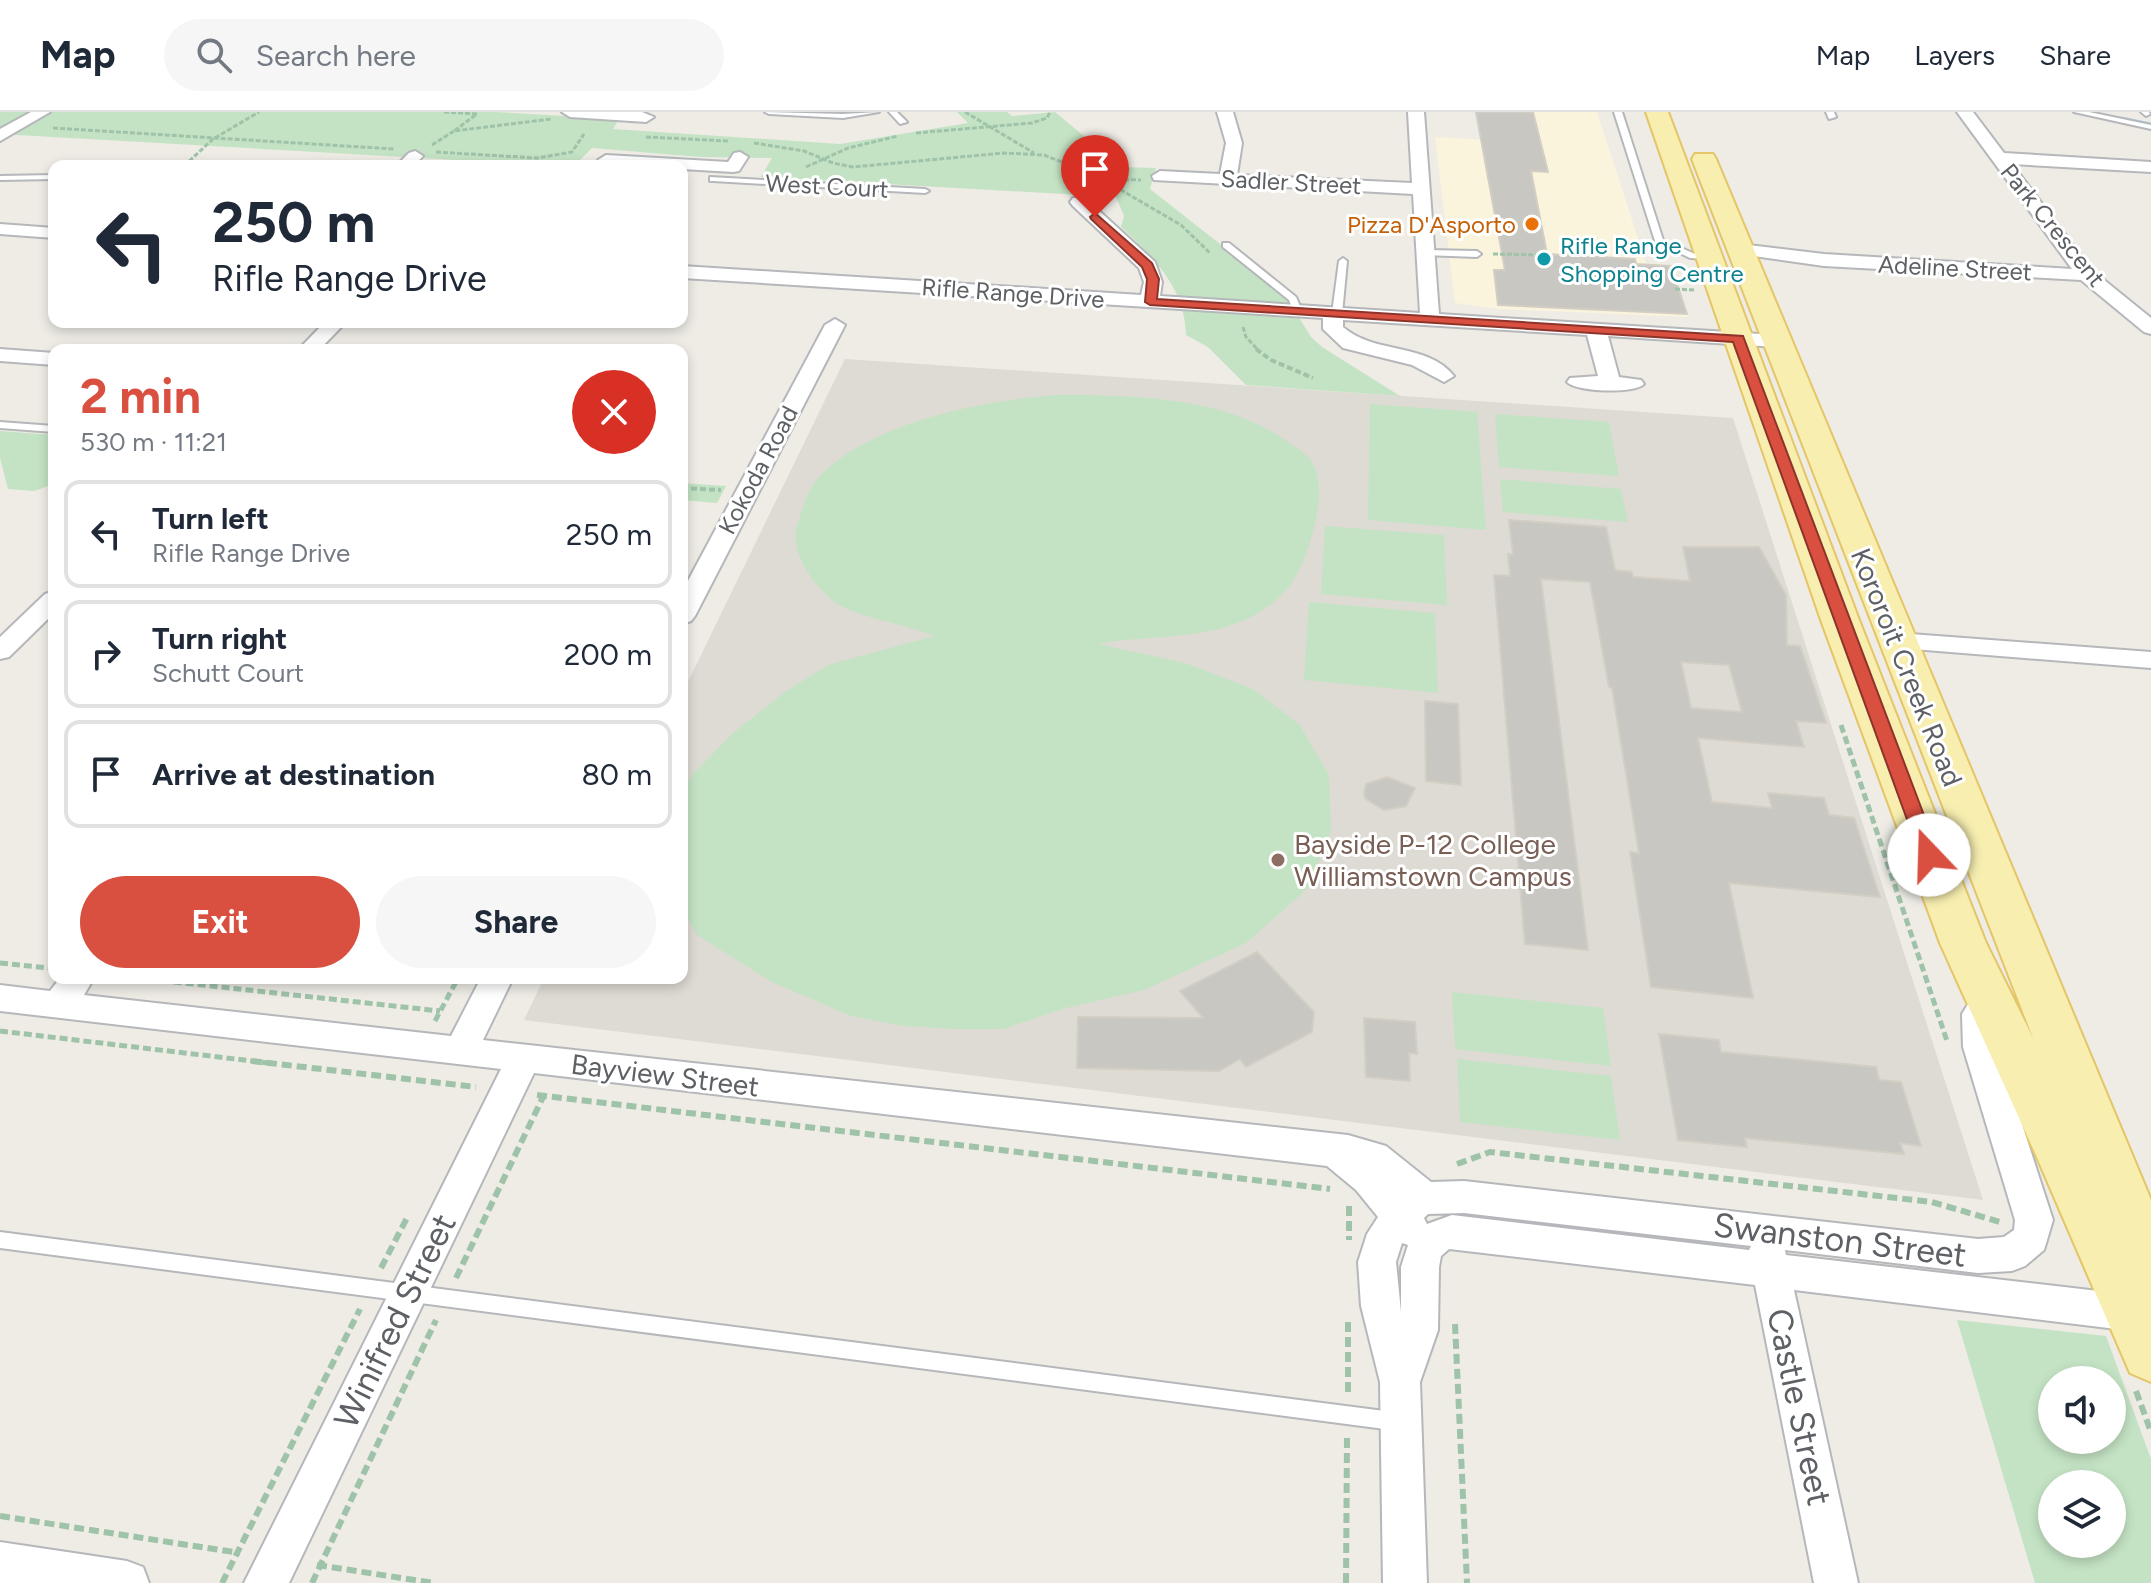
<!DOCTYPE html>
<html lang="en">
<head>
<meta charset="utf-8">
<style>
  body { margin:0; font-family:Figtree,sans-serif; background:#f6f6f7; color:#1f2937; height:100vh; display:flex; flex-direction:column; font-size:30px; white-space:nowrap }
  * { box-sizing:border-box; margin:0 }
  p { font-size:26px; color:#747a83 }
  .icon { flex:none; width:44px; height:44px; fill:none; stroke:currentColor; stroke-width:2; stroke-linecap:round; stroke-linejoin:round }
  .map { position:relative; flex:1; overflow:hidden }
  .sheet { position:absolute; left:48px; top:232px; width:640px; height:640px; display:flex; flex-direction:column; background:#fff; border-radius:16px; box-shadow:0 4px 12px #0003 }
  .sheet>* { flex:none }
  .banner { position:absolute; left:48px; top:48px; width:640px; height:168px; border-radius:16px; box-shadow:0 4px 12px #0003; background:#fff; color:#1f2937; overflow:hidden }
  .controls { position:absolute; left:2038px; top:1254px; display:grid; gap:16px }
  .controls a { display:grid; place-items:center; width:88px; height:88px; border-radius:50%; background:#fff; box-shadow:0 4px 12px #0003; font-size:40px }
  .pin { position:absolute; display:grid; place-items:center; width:68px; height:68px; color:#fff; margin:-82px -34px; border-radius:50% 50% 50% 0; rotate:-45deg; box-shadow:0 0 8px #0007 }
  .pin .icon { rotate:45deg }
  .me { position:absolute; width:88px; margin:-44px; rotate:339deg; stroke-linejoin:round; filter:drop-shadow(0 0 6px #0008) }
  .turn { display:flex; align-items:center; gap:28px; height:168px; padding:0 32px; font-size:36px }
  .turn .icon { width:104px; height:104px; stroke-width:2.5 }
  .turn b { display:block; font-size:56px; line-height:68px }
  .round { display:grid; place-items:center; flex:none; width:84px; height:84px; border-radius:42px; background:#f6f6f7 }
  .summary { display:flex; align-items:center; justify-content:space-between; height:136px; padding:0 32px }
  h1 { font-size:48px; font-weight:700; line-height:60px; color:#d95040 }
  .button { display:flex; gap:16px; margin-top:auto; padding:16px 32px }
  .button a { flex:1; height:92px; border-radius:48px; background:#d95040; color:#fff; font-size:32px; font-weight:700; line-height:92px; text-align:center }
  .button a+a { background:#f6f6f7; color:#1f2937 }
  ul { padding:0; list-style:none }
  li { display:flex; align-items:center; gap:24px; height:108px; margin:0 16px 12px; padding:0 16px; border:4px solid #e0e1e3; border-radius:16px }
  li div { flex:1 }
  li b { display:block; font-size:30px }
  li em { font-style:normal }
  header { display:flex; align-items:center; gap:48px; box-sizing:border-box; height:112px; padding:0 40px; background:#fff; border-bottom:2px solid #e0e1e3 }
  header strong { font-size:38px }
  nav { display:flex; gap:44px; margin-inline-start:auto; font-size:28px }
  .search { width:560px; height:72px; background:#f6f6f7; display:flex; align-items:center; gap:20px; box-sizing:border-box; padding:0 28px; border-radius:44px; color:#747a83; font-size:30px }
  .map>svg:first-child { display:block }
  .commercial { fill:#fbf4dd }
  .education { fill:#dddbd3 }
  .green { fill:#c4e3c4; fill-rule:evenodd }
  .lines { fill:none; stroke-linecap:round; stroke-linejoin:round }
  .stream { stroke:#abd4f7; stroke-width:5 }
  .building { fill:#c9c7c2; stroke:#d2cec4; stroke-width:2; fill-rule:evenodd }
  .service-casing { stroke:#b5b7ba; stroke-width:4 }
  .minor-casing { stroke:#b5b7ba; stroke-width:4 }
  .primary-casing { stroke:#e4c567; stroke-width:4 }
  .path-far3 { stroke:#9ec3a9; stroke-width:3; stroke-dasharray:5 2; stroke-linecap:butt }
  .path-far2 { stroke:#9ec3a9; stroke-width:4; stroke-dasharray:6 3; stroke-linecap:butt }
  .path-far1 { stroke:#9ec3a9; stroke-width:5; stroke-dasharray:8 4; stroke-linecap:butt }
  .path { stroke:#9ec3a9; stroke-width:6; stroke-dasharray:10 5; stroke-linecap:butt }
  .service { fill:#fff; fill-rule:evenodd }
  .minor { fill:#fff; fill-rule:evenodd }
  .primary { fill:#f7eeb0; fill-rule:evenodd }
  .route { fill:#d95040; stroke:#8d342a; stroke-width:2 }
  .food-dot { fill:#e8710a; stroke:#fff; stroke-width:3 }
  .culture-dot { fill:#0f9aa8; stroke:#fff; stroke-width:3 }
  .education-dot { fill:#8d6e63; stroke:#fff; stroke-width:3 }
  .labels { text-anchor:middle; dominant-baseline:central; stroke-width:6; stroke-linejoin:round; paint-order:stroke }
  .far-street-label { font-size:24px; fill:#5d6064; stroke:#fff }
  .far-food-label { font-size:24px; fill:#c56008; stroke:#fff; text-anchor:end }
  .far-culture-label { font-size:24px; fill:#0d838f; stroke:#fff; text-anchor:start }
  .street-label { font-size:28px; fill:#5d6064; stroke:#fff }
  .education-label { font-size:28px; fill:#785e54; stroke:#fff; text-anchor:start }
  .near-street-label { font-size:34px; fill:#5d6064; stroke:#fff }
</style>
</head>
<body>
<header>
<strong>Map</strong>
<div class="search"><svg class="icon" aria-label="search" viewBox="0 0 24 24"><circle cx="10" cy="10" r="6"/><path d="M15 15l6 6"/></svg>Search here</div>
<nav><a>Map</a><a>Layers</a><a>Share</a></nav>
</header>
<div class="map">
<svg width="2151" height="1471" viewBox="0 0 2151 1471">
  <rect width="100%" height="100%" fill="#eeece5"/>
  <!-- commercial -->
  <path class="commercial" d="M1521,0H1597L1646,151L1672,153L1689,205L1499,197L1455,191L1435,25L1527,30Z"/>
  <!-- education -->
  <path class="education" d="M845,247L1733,306L1983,1088L524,908L544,866H682V582Z"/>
  <!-- green -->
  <g class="green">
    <path d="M0,0H496L619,7L613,17L840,32L968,11L957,0H1007L1012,4L1055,0L1121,55L1156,56L1150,77L1285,183L1311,225L1322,235L1400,284L1246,273L1208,235L1186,223C1185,176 1154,146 1121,115L1124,104L1116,85L761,65L772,46L701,45L592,36L574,54H564L0,22Z"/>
    <path d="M1056,283C1133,283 1227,284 1291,332C1299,338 1309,343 1313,352C1324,374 1318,400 1312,423C1300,467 1284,490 1242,509C1201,528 1142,523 1098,532L1185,551L1253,577L1299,612L1329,663L1331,718L1309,775L1246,831L1144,878L1062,897L1004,917H956L904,914L851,904L772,870L697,823L682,796V682L693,662L733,621L785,580L828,553L934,524C909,513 856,505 836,491C816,477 789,441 797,414C802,398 807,378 819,365C870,310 985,288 1056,283Z"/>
    <path d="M1370,292L1477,300L1486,418L1368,408Z"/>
    <path d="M1495,302L1609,310L1619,364L1499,355Z"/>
    <path d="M0,319L54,323V372L34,379L8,377L0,346Z"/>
    <path d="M1500,367L1621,377L1628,410L1503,400Z"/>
    <path d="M682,371L726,374L717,391L682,388Z"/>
    <path d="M1325,414L1444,423L1447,493L1321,482Z"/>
    <path d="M1309,490L1435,501L1438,581L1304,568Z"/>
    <path d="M1452,880L1603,896L1611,954L1455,937Z"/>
    <path d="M1457,947L1611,964L1620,1028L1460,1010Z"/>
    <path d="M1957,1208L2106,1224L2151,1347V1471H2035ZM2052,1268H2112V1328H2052ZM2052,1372H2112V1432H2052Z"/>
  </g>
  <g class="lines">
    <!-- stream -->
    <path class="stream" d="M2121,7L2151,13"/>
  </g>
  <!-- building -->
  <g class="building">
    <path d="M1476,0H1533L1548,60L1531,59L1547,142L1635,147L1636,152L1671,154L1687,202L1498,193L1494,158H1505Z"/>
    <path d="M1509,408L1606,415L1615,458L1632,460L1633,465L1690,469L1683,435H1759L1786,483L1787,533L1800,534L1826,611L1796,609L1804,635L1698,626L1712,690L1772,696L1768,681L1824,686L1829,703L1854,706L1880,785L1729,771L1753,886L1651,875L1630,740L1639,741L1612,576L1609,575L1590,470L1541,467L1588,838L1525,832L1494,463L1510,464L1508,442L1513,443ZM1681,550L1729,553L1742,600L1691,596Z"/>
    <path d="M1425,589L1458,592L1461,673L1426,669Z"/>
    <path d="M1387,665L1415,676L1406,694L1384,698L1366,687L1364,682L1366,672Z"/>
    <path d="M1257,840L1314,900L1312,920L1246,955L1240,947L1219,959L1077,956L1078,905L1203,906L1180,879Z"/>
    <path d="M1364,906L1415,910L1417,942L1409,941L1410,969L1366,965Z"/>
    <path d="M1659,922L1719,928L1721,940L1876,955L1879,968L1901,970L1921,1034L1900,1031L1904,1042L1745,1026L1747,1035L1678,1028Z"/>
  </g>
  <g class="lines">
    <!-- service casing -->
    <g class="service-casing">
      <g id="service">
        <path d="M765,0L843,2L879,0L843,6L769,2Z"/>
        <path d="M889,0H897L907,10L900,12Z"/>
        <path d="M1614,0H1622L1663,128L1695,142L1712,143V147L1690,146L1655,129Z"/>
        <path d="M1826,0H1834L1836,5L1829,7Z"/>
        <path d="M2074,0H2089L2151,13V17Z"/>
        <path d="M2141,0H2149L2150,2L2146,4Z"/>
        <path d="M54,63V67L0,68V64Z"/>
        <path d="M710,65L925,77L929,79L925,81L713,69H710Z"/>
        <path d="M1223,131H1229L1296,185L1302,199L1300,201H1294L1289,188L1223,135Z"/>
        <path d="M1426,138L1477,139L1481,142L1477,145L1423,143L1422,141Z"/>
        <path d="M1343,146L1347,149L1342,202L1337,205L1332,202L1339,149Z"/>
        <path d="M0,310L54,314V320L0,316Z"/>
        <path d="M0,1120L1400,1301L1407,1303L1410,1310L1407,1317L1400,1319L0,1136Z"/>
      </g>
    </g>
    <!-- minor casing -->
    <g class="minor-casing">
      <g id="minor">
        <path d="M31,0H50L0,29V17Z"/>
        <path d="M562,0H642L654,5L646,10L570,5Z"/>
        <path d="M1217,0H1233L1242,31L1237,63L1412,71L1408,0H1424L1439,202L1776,223L1786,229L1776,235L1608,224L1619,265L1641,268L1644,272C1635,282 1576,280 1567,270L1570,266L1598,264L1587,223L1343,208V215C1375,243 1427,230 1454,264L1444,270L1412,253L1343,236L1323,217V206L682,166V154L1141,183L1144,170L1139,156L1073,94L1070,90L1073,86H1085L1155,150L1162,170L1160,184L1420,201L1413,82L1154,68L1152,64L1160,59L1220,62L1226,31Z"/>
        <path d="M1957,0H1973L2004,41L2151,50V60L2012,52L2093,159L2151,206V222L2144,220L2081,168L1824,154L1740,142L1731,137L1740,132L1824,142L2072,157Z"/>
        <path d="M415,39L423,44L414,54H396L409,41Z"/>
        <path d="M740,40L748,45L739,59L733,60L682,57V54L606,53L598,48L606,43L728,50L734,41Z"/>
        <path d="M0,112L54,116V126L0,122Z"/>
        <path d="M835,207L845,213L695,504L691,509L682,512V480L825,213Z"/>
        <path d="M325,210H346L319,238H298Z"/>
        <path d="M0,237L54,241V253L0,249Z"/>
        <path d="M54,479V501L9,545L0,547V525L45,482Z"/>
        <path d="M1897,521L2151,540V556L1888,535L1884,529L1888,523Z"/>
        <path d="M60,866H94L84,883L451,924L481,866H513L483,928L1348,1023L1386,1034L1431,1070L1464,1069L1978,1127L2004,1125L2014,1118L2015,1108L1963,935L1962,902L1976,879L1988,875L2000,879L2004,888L1996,903L1997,935L2053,1108L2044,1138L2025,1154L2012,1159L1978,1161L1785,1138L1786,1143L2133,1183L2147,1188L2151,1198L2147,1214L2133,1219L1794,1178L1858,1471H1814L1755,1173L1449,1137L1441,1144L1439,1155L1438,1218L1420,1270L1427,1471H1383L1380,1270L1361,1194L1358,1150L1367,1122L1378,1105L1356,1078L1327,1054L534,961L289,1471H244L501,957L0,899V873L50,879ZM1464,1101L1751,1134L1749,1138L1452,1103L1427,1112L1424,1106L1428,1102ZM1402,1131L1408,1133L1401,1155V1200L1396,1150Z"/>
        <path d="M0,1430L127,1449L143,1455L149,1471H0Z"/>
      </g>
    </g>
    <!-- primary casing -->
    <g class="primary-casing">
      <path id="primary" d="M1646,0H1668L1859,508L1986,831L2033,926L1692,47L1695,42H1713L1716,47L2151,1088V1270L2130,1261L2039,1050L1940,831L1821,508Z"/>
    </g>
    <!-- path-far3 -->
    <g class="path-far3">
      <path d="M444,0L477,2L454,19L551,7"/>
      <path d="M965,0L1034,41"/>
      <path d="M53,16L394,37"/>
      <path d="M916,21L1032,11L1047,6L1050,0"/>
      <path d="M646,25L728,29"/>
      <path d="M754,31L804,39L833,51L853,55L1004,41L1044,43L1097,64L1181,113L1210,141"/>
      <path d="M432,33L454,19"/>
      <path d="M436,40L537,46L572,40L584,22"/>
      <path d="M184,54L213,27L259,0"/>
      <path d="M806,55L848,36L898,24"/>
      <path d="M1103,67L1141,68"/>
      <path d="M1584,133L1587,146"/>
      <path d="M1493,142L1544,143"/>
      <path d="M1675,177L1694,178"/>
      <path d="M1243,215L1246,225L1259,239"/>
    </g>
    <!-- path-far2 -->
    <g class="path-far2">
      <path d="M1256,237L1271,248L1313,266"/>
      <path d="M682,376L721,378"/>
    </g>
    <!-- path-far1 -->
    <g class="path-far1">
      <path d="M1841,613L1947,929"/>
      <path d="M0,851L49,856"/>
      <path d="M138,866L440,899"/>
      <path d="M435,909L458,866"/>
      <path d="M0,919L269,951"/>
    </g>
    <!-- path -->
    <g class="path">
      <path d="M252,949L476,975"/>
      <path d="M537,983L1330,1077"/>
      <path d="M1457,1052L1490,1040L1932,1090L2000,1110"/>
      <path d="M1349,1094V1128"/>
      <path d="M381,1156L408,1104"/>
      <path d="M456,1166L544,983"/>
      <path d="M1348,1210V1280"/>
      <path d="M1455,1212L1467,1471"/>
      <path d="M2136,1279L2151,1320"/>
      <path d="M0,1404L240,1441"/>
      <path d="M317,1453L434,1471"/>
      <path d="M222,1471L360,1197"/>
      <path d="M312,1471L436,1208"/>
      <path d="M1346,1471L1347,1326"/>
    </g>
    <!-- service -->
    <use href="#service" class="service"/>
    <!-- minor -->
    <use href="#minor" class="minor"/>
    <!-- primary -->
    <use href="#primary" class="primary"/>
  </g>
  <!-- route -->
  <path class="route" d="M1095,101L1152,151L1159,167L1157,187L1743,224L1939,743L1936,747H1923L1920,743L1733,230L1150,193L1145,190L1147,167L1142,155L1091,107L1090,105Z"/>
  <!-- markers -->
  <circle class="food-dot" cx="1532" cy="112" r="8"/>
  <circle class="culture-dot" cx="1544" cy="147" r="8"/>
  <circle class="education-dot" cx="1278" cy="748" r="8"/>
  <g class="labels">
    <!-- far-street labels -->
    <g class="far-street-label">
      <text transform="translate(1291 70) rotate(3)">Sadler Street</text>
      <text transform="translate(827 74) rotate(3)">West Court</text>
      <text transform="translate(2053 113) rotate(51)">Park Crescent</text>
      <text transform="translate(1955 156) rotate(3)">Adeline Street</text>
      <text transform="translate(1013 181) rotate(4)">Rifle Range Drive</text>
      <text transform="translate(758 358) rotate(-62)">Kokoda Road</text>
    </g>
    <!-- far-food labels -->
    <g class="far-food-label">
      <text x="1516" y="112">Pizza D'Asporto</text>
    </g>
    <!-- far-culture labels -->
    <g class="far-culture-label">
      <text x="1560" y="133">Rifle Range<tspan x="1560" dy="28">Shopping Centre</tspan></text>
    </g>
    <!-- street labels -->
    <g class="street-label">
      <text transform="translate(1907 555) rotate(68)">Kororoit Creek Road</text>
      <text transform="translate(665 963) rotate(7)">Bayview Street</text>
    </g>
    <!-- education labels -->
    <g class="education-label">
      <text x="1294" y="732">Bayside P-12 College<tspan x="1294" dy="32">Williamstown Campus</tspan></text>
    </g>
    <!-- near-street labels -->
    <g class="near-street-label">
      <text transform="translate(1840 1128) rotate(7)">Swanston Street</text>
      <text transform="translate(395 1209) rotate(-64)">Winifred Street</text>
      <text transform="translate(1799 1295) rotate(78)">Castle Street</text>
    </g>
  </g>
</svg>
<div class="controls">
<a><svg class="icon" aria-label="sound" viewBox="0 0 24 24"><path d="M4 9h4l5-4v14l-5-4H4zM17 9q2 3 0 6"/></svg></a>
<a><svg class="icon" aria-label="layers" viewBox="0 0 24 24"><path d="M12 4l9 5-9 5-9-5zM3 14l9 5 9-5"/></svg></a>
</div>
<div class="pin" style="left:1095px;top:105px;background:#d93025"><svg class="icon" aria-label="arrive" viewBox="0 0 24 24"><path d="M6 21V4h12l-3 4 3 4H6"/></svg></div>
<svg class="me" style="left:1929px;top:743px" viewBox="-20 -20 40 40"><circle r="19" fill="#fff"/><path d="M0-13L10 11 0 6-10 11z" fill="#d95040"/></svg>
<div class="banner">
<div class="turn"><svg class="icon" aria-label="left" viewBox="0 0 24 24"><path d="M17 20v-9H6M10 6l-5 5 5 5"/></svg><div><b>250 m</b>Rifle Range Drive</div></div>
</div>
<section class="sheet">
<div class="summary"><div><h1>2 min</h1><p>530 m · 11:21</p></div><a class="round" style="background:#d93025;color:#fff"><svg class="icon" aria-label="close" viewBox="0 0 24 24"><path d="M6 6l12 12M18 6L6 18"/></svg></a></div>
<ul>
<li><svg class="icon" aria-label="left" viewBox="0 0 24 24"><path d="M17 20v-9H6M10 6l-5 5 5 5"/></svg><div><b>Turn left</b><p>Rifle Range Drive</p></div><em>250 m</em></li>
<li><svg class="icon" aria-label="right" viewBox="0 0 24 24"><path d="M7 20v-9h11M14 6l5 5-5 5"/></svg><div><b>Turn right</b><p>Schutt Court</p></div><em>200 m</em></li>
<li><svg class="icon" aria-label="arrive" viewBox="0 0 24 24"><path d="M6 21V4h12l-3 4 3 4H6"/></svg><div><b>Arrive at destination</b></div><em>80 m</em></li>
</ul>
<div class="button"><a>Exit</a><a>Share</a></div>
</section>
</div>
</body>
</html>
